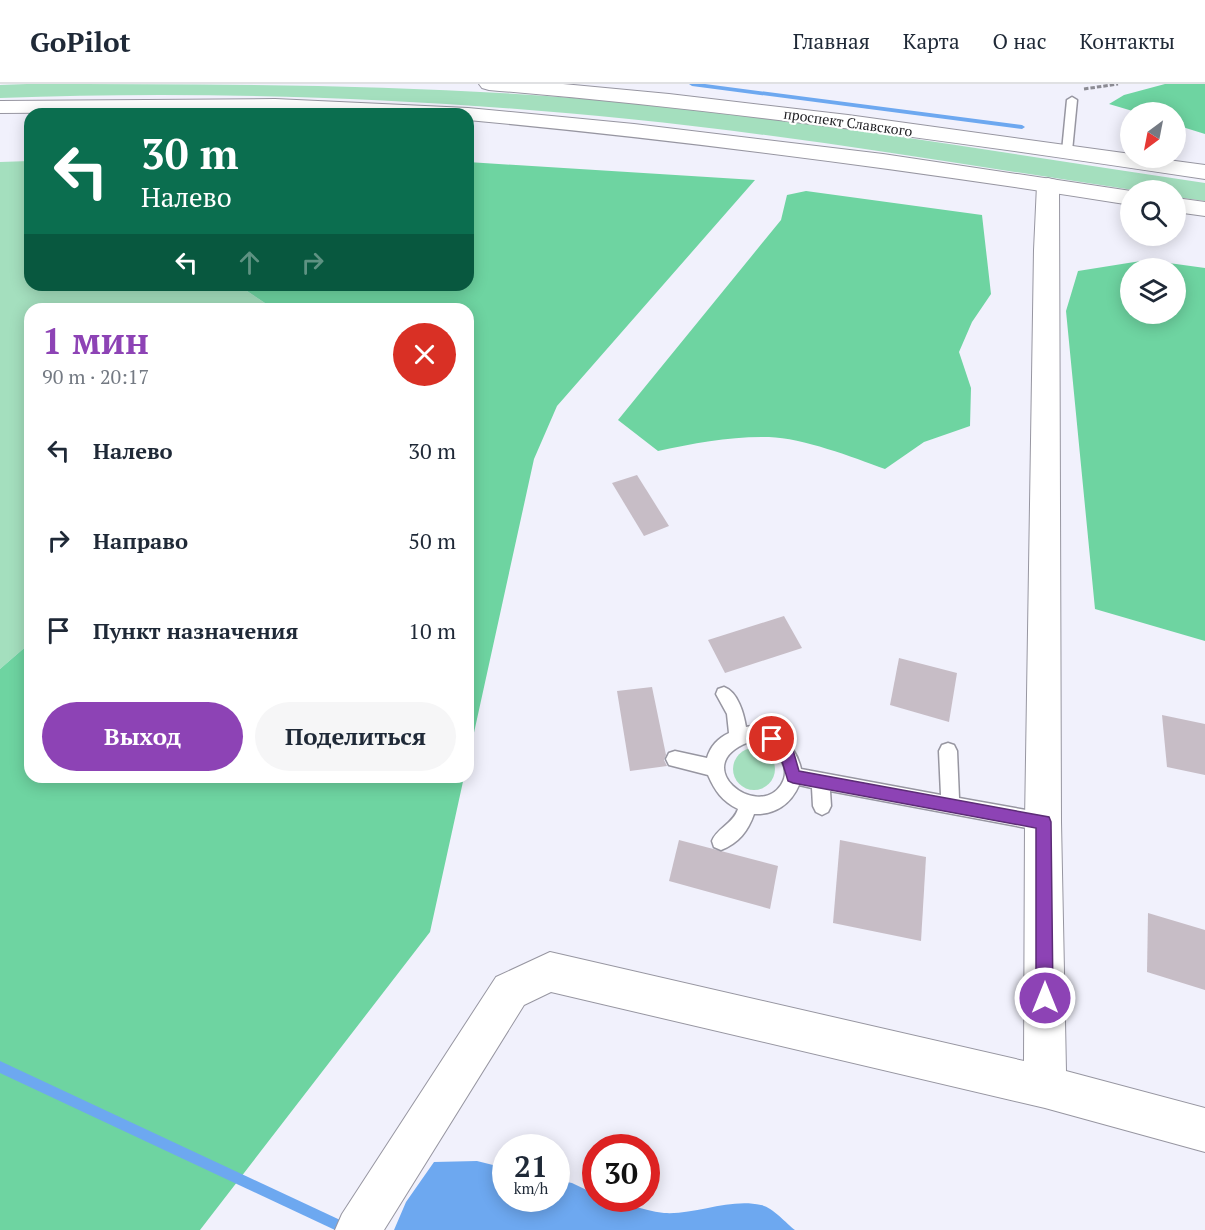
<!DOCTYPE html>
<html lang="ru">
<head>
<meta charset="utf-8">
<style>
  body { margin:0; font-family:"PT Serif",serif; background:#f6f6f7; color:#1f2937; height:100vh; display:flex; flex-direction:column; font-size:22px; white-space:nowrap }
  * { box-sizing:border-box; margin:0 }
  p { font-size:20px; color:#747a83 }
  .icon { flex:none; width:33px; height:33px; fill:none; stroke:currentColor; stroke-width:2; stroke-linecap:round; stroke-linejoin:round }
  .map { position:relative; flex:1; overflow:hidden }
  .side { position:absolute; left:24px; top:219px; width:450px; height:480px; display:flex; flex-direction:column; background:#fff; border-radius:18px; box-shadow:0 3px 15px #0003 }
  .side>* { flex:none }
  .guide { position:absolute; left:24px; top:24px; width:450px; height:183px; border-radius:18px; box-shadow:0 3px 15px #0003; background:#0b6e4f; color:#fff; overflow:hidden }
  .needle { width:39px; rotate:212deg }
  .controls { position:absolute; left:1120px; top:18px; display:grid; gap:12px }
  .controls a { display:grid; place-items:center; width:66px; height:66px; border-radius:50%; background:#fff; box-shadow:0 3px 15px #0003; font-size:30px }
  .speed { position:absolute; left:492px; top:1050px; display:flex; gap:12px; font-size:30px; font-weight:700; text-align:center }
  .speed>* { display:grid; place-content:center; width:78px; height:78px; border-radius:50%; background:#fff; box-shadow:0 3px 15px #0003; line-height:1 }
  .speed small { font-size:15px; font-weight:400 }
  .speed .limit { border:9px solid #d22; background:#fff; color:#111 }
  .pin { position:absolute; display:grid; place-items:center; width:51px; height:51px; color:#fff; margin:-26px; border:3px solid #fff; border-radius:50%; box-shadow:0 2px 6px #0007 }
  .me { position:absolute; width:66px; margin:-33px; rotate:0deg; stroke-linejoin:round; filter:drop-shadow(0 0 4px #0008) }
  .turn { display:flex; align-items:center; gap:21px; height:126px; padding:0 18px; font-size:27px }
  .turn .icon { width:78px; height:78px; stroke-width:2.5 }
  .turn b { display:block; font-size:42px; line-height:51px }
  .lanes { display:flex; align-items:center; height:57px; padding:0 18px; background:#0003; justify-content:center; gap:30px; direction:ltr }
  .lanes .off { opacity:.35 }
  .round { display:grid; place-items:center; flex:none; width:63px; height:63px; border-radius:32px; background:#f6f6f7 }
  .overview { display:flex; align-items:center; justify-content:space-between; height:102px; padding:0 18px }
  h1 { font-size:36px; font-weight:600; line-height:45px; color:#8d43b5 }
  .primary-button { display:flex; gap:12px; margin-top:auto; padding:12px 18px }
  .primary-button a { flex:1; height:69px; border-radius:36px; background:#8d43b5; color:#fff; font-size:24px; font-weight:600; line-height:69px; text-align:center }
  .primary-button a+a { background:#f6f6f7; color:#1f2937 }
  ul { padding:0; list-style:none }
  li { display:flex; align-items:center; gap:18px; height:90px; padding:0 18px }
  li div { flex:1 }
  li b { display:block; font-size:22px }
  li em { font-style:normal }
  header { display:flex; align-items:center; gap:36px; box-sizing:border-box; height:84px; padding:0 30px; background:#fff; border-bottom:2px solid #e0e1e3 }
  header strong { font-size:28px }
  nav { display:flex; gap:33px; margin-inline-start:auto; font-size:21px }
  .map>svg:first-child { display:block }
  .green { fill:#a4dfbe }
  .forest { fill:#6ed4a1; fill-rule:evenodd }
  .water { fill:#6da8f0 }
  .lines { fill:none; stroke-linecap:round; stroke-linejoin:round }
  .stream { fill:#6da8f0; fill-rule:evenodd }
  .building { fill:#c7bdc6 }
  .lane-casing { stroke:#9796a1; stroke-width:3 }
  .street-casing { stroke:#9796a1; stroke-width:2 }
  .secondary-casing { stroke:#9796a1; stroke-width:2 }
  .path { stroke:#8b8b93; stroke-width:3; stroke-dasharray:4.5 2; stroke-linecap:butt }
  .lane { fill:#fff; fill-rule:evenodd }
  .street { fill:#fff; fill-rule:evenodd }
  .secondary { fill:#fff; fill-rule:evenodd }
  .route { fill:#8d43b5; stroke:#5c2c76; stroke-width:1.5 }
  .labels { text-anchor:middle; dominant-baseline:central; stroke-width:4.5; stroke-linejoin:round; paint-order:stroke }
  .far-street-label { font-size:14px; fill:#1f1f23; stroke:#fff }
</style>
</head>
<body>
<header>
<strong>GoPilot</strong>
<nav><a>Главная</a><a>Карта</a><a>О нас</a><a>Контакты</a></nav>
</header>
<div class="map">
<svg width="1205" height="1146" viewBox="0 0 1205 1146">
  <rect width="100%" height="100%" fill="#f1f1fc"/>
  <!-- green -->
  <g class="green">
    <path d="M27,0C229,0 431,0 633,19C825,38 1015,71 1205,99V117L1176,113V106H1133C965,81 798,52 629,35C423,14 207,6 0,14V1Z"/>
    <path d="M30,77V201H238L274,225H30V559L0,585V78Z"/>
    <circle cx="754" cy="685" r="21"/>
  </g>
  <!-- forest -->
  <g class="forest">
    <path d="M1165,0H1205V50L1176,41V28H1136L1109,20L1124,11Z"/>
    <path d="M468,78L755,96L557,322L534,375L468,676V225H274L238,201H468Z"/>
    <path d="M806,107L982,131L991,210L972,238L959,268L971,304L970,342L924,358L885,385C852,373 803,354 769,353C731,352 695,359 658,367L618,336L781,136L787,111Z"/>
    <path d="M1147,176L1205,184V557L1095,525L1066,227L1078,187ZM1131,184H1176V230H1131Z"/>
    <path d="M30,559V693H464L430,848L200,1146H0V585Z"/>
  </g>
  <!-- water -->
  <path class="water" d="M477,1077L505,1084L506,1114H556L557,1096L572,1099L595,1110L596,1114C618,1114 641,1127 664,1129C696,1131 729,1114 761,1121C772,1123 786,1139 795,1146H394L406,1118L434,1078Z"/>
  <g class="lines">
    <!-- stream -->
    <g class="stream">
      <path d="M689,0H705L1022,41L1025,43L1022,45L692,2Z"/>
      <path d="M0,977L353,1142L355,1146H335L0,989Z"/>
    </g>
  </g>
  <!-- building -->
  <g class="building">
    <path d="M637,391L669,442L644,452L612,399Z"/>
    <path d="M784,532L802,564L725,589L708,556Z"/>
    <path d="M899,574L957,589L949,638L890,621Z"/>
    <path d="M652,603L666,671L664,676L667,682L630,687L617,607Z"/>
    <path d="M1162,631L1205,640V691L1167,683Z"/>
    <path d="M679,756L778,782L770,825L669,797Z"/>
    <path d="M840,756L926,773L921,857L833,839Z"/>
    <path d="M1148,829L1205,846V906L1147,888Z"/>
  </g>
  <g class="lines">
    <!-- lane casing -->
    <g class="lane-casing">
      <g id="lane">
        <path d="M1072,13L1077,16L1072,67L1067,70L1062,67L1067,16Z"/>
        <path d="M724,603C738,608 744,630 746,643C772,637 796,661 801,685L941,711L939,667L942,661L948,659L954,661L957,667L959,714L1043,729L1049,732L1052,738L1049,744L1043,747L830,707L831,722L828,728L822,731L816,728L813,722L812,704L799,701C791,720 775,731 754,730C748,747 739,759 721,766L714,763L712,757C717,744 733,740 738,725C722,717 715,707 708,691L669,681L666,675L669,669L675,667L707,674C710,663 718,654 729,649L727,630L716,610L718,605ZM749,658C769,660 795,679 781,701C757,737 687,681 749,658Z"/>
      </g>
    </g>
    <!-- street casing -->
    <g class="street-casing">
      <path id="street" d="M1048,94L1056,96L1059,101L1061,738L1066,987L1205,1024V1068L1045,1024L551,908L524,921L384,1146H335L342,1130L496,893L550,868L1024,977L1025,738L1034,166L1037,101L1040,96Z"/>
    </g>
    <!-- secondary casing -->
    <g class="secondary-casing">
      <g id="secondary">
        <path d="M479,0H563L669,10L848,31L1131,70V74H1153L1205,81V95C967,59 729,26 489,6L482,4Z"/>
        <path d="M275,15L468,24L634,40L883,70L1131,107V121C911,86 690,57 468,36V30H332L275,27L0,29V17Z"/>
        <path d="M1176,114L1205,118V132L1176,128Z"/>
      </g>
    </g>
    <!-- path -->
    <path class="path" d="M1084,5L1118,0"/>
    <!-- lane -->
    <use href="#lane" class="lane"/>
    <!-- street -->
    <use href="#street" class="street"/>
    <!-- secondary -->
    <use href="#secondary" class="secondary"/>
  </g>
  <!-- route -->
  <path class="route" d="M772,649L793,666L799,687L1049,733L1051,738L1053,914L1051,920L1045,923L1039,920L1036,914V744L793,699L788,697L781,674L764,655L767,651Z"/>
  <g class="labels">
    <!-- far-street labels -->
    <g class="far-street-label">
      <text transform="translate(848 38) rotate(8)">проспект Славского</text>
    </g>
  </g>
</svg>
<div class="controls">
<a><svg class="needle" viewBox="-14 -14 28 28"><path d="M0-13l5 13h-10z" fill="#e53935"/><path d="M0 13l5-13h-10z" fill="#747a83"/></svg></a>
<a><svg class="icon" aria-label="search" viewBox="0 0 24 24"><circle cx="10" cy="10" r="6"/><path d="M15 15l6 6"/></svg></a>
<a><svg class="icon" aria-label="layers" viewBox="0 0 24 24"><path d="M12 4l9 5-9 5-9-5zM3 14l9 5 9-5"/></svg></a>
</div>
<div class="speed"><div>21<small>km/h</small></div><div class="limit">30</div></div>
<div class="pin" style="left:772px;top:655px;background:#d93025"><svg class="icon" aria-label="arrive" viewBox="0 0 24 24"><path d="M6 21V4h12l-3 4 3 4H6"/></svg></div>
<svg class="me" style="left:1045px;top:914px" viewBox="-20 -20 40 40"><circle r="17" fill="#8d43b5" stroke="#fff" stroke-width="3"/><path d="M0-11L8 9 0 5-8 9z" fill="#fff"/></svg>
<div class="guide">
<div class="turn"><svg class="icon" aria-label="left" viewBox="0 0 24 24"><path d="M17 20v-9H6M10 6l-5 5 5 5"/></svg><div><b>30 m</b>Налево</div></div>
<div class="lanes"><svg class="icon" aria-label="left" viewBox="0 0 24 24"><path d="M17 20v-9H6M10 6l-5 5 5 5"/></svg><svg class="icon off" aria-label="ahead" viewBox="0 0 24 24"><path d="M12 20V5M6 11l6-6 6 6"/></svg><svg class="icon off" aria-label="right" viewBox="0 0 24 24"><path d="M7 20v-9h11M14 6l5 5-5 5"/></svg></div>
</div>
<section class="side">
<div class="overview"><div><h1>1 мин</h1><p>90 m · 20:17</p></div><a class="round" style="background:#d93025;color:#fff"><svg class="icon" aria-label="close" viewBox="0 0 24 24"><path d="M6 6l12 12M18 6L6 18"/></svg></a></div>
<ul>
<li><svg class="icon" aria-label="left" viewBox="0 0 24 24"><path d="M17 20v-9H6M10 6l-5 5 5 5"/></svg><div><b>Налево</b></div><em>30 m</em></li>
<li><svg class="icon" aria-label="right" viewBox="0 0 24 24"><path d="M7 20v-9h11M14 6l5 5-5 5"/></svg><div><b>Направо</b></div><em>50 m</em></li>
<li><svg class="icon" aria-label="arrive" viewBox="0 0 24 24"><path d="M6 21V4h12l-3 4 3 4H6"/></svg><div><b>Пункт назначения</b></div><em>10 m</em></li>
</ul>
<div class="primary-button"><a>Выход</a><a>Поделиться</a></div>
</section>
</div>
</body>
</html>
